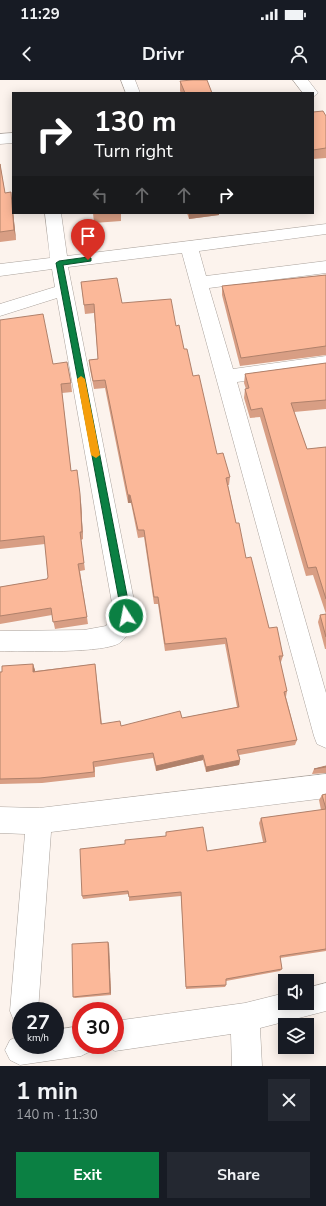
<!DOCTYPE html>
<html lang="en">
<head>
<meta charset="utf-8">
<style>
  body { margin:0; font-family:"Nunito Sans",sans-serif; background:#242831; color:#f1f3f6; height:100vh; display:flex; flex-direction:column; font-size:15px; white-space:nowrap }
  * { box-sizing:border-box; margin:0 }
  p { font-size:13px; color:#9ea1a6 }
  .icon { flex:none; width:22px; height:22px; fill:none; stroke:currentColor; stroke-width:2; stroke-linecap:round; stroke-linejoin:round }
  .map { position:relative; height:986px; overflow:hidden }
  .drawer { display:flex; flex-direction:column; background:#171b24; flex:1 }
  .drawer>* { flex:none }
  .guide { position:absolute; left:12px; top:12px; width:302px; height:122px; border-radius:0px; box-shadow:0 2px 10px #0003; background:#202124; color:#fff; overflow:hidden }
  .buttons { position:absolute; left:278px; top:894px; display:grid; gap:8px }
  .buttons a { display:grid; place-items:center; width:36px; height:36px; border-radius:0px; background:#171b24; box-shadow:0 2px 10px #0003; font-size:20px }
  .speed { position:absolute; left:12px; top:922px; display:flex; gap:8px; font-size:20px; font-weight:700; text-align:center }
  .speed>* { display:grid; place-content:center; width:52px; height:52px; border-radius:50%; background:#171b24; box-shadow:0 2px 10px #0003; line-height:1 }
  .speed small { font-size:10px; font-weight:400 }
  .speed .limit { border:6px solid #d22; background:#fff; color:#111 }
  .pin { position:absolute; display:grid; place-items:center; width:34px; height:34px; color:#fff; margin:-41px -17px; border-radius:50% 50% 50% 0; rotate:-45deg; box-shadow:0 0 4px #0007 }
  .pin .icon { rotate:45deg }
  .me { position:absolute; width:44px; margin:-22px; rotate:349deg; stroke-linejoin:round; filter:drop-shadow(0 0 3px #0008) }
  .turn { display:flex; align-items:center; gap:14px; height:84px; padding:0 16px; font-size:18px }
  .turn .icon { width:52px; height:52px; stroke-width:2.5 }
  .turn b { display:block; font-size:28px; line-height:34px }
  .lanes { display:flex; align-items:center; height:38px; padding:0 16px; background:#0003; justify-content:center; gap:20px; direction:ltr }
  .lanes .off { opacity:.35 }
  .round { display:grid; place-items:center; flex:none; width:42px; height:42px; border-radius:0px; background:#242831 }
  .summary { display:flex; align-items:center; justify-content:space-between; height:68px; padding:0 16px }
  h1 { font-size:24px; font-weight:700; line-height:30px }
  .cta { display:flex; gap:8px; margin-top:auto; padding:8px 16px }
  .cta a { flex:1; height:46px; border-radius:0px; background:#0b8043; color:#fff; font-size:16px; font-weight:700; line-height:46px; text-align:center }
  .cta a+a { background:#242831; color:#f1f3f6 }
  .status { display:flex; justify-content:space-between; align-items:center; height:28px; padding:0 20px; background:#171b24; direction:ltr }
  .status svg { height:11px; fill:currentColor }
  header { display:flex; justify-content:space-between; align-items:center; height:52px; padding:0 16px; background:#171b24; font-size:18px; font-weight:700 }
  .map>svg:first-child { display:block }
  .lines { fill:none; stroke-linecap:round; stroke-linejoin:round }
  .minor-casing { stroke:#aaa29c; stroke-width:1 }
  .minor { fill:#fff; fill-rule:evenodd }
  .wall { fill:#d89e84 }
  .shaded-wall { fill:#b0816b }
  .building { fill:#fbb899; stroke:#b0816b }
  .route { fill:#0b8043; stroke:#07532c }
  .slow { fill:#f59e0b }
</style>
</head>
<body>
<div class="status"><b>11:29</b><svg viewBox="0 0 49 12"><path d="M0 12V9h3v3zM5 12V6h3v6zM10 12V3h3v9zM15 12V0h3v12zM26 1h20v11H26zM47 4h2v5h-2z"/></svg></div>
<header><svg class="icon" aria-label="back" viewBox="0 0 24 24"><path d="M15 5l-7 7 7 7"/></svg>Drivr<svg class="icon" aria-label="person" viewBox="0 0 24 24"><circle cx="12" cy="8" r="4"/><path d="M4 21q1-7 8-7t8 7"/></svg></header>
<div class="map">
<svg width="326" height="986" viewBox="0 0 326 986">
  <rect width="100%" height="100%" fill="#fcf3ed"/>
  <g class="lines">
    <!-- minor casing -->
    <g class="minor-casing">
      <g id="minor">
        <path d="M121,0H135L140,13H126Z"/>
        <path d="M293,0H308L318,13L313,17V13H303Z"/>
        <path d="M13,53V63L0,64V54Z"/>
        <path d="M45,133H61L67,176L326,144V154L199,171L206,196L326,181V193L209,208L233,289L326,276V290L237,302L326,613V668L317,664L314,656L182,173L68,187L137,536C134,544 128,556 121,562C108,574 21,571 0,571V551L84,550L106,546L114,534L57,218L0,236V224L55,207L52,189L0,196V184L50,178Z"/>
        <path d="M326,694V718L51,752L38,931H21V944L14,941L10,931L25,754L0,753V727L39,728Z"/>
        <path d="M326,903V931L260,948L262,986H232L231,954L115,971L104,965H115V941L245,923L285,913V923H307V908Z"/>
        <path d="M81,946V965H94L91,971L81,976L20,985L10,980L5,970L10,960L21,955V965H55V950Z"/>
      </g>
    </g>
    <!-- minor -->
    <use href="#minor" class="minor"/>
  </g>
  <!-- wall -->
  <g class="wall">
    <path d="M180,1L212,13H181L180,11Z"/>
    <path d="M313,32L326,36V78L313,79Z"/>
    <path d="M0,83L5,113L12,122L16,160L0,162Z"/>
    <path d="M93,133H121V141L94,143Z"/>
    <path d="M187,133H219V135L189,139Z"/>
    <path d="M326,195V275L240,286L222,215V206Z"/>
    <path d="M81,202L122,223L176,246L193,296L217,374L230,397L229,405H228L236,443L246,478L269,548L283,576L281,582H280L287,611L286,617L297,660L295,665L239,675L240,680L239,685L206,692L203,680L156,691L153,678L95,687V697L42,703L0,704V592L33,584L35,591L95,584L102,644L121,646L182,638L237,627L225,564L165,571L158,524H154L144,457L138,458L131,423H128L105,308L94,309L90,289L89,280L98,279L94,233L85,234Z"/>
    <path d="M0,240L53,284L71,303L72,312L62,313L71,391L81,422L83,459L81,460L85,490L80,491L88,544L55,549L52,535L0,544V507L47,499L48,497L45,464L0,469Z"/>
    <path d="M326,283V329L294,332L307,369L326,367V534L313,495L306,496L260,337L250,338L244,318L245,309H246L244,303L245,294Z"/>
    <path d="M326,534V569H325L318,542L320,535Z"/>
    <path d="M326,686V693L312,694L314,689Z"/>
    <path d="M326,714V871L280,878L282,889L280,891L226,901V905L225,907L186,909L181,816L129,821V814L83,819L82,816L125,764L166,756V752L207,771L263,762L259,743L261,738L321,730L319,720L322,715Z"/>
    <path d="M108,862L109,865L111,915L75,918L73,917Z"/>
  </g>
  <!-- shaded-wall -->
  <g class="shaded-wall">
    <path d="M11,112L12,122L16,160L14,150Z"/>
    <path d="M189,133H219V135L189,139Z"/>
    <path d="M80,414L81,422L83,459L82,452Z"/>
    <path d="M128,415H130L131,423H128Z"/>
    <path d="M33,584L35,590V598L33,592Z"/>
    <path d="M203,675V680L156,691V686Z"/>
    <path d="M240,680L239,685L206,692V687Z"/>
    <path d="M108,862L109,865L111,915L110,913Z"/>
  </g>
  <!-- building -->
  <g class="building">
    <path d="M193,0H207L212,13H185L180,1Z"/>
    <path d="M323,31L326,36V68L313,70V32Z"/>
    <path d="M0,84L5,113L11,112L14,150L0,152Z"/>
    <path d="M326,195V266L241,278L222,206Z"/>
    <path d="M117,198L122,223L171,219L176,246L179,245L184,269H187L193,296L199,295L217,374L223,373L230,397L226,398L236,443H239L246,478L251,477L269,548L277,547L283,576H279L287,611L284,612L297,660L237,670L240,680L206,687L203,675L156,686L153,673L93,682L94,692L40,698L0,699V592H2V586L33,584V592L95,584L101,644L120,641L121,646L180,631L182,638L239,627L226,558L165,564L158,517H154L144,450H138L130,415H128L105,300L93,301L89,280L98,279L94,224L84,225L81,202Z"/>
    <path d="M43,234L53,284L67,282L71,303L61,304L71,391L77,390L80,414L82,452H80L84,483L78,484L87,537L53,542L51,528L0,536V507L47,499L48,497L44,456L0,461V240Z"/>
    <path d="M326,283V320L291,323L307,369L326,367V519L316,487L308,488L262,328L251,330L245,309L249,308L245,294Z"/>
    <path d="M326,534V557L320,535Z"/>
    <path d="M326,686V687L314,689Z"/>
    <path d="M326,714V869L280,876L282,889L226,899V905L186,907L181,812L129,817L128,811L82,816L80,769L125,764V760L166,756V752L203,747L207,771L266,762L261,738L326,729L322,715Z"/>
    <path d="M108,862L110,913L73,917L72,864Z"/>
  </g>
  <!-- route -->
  <path class="route" d="M88,177L91,178V181L63,185L131,536L126,540L122,536L56,183L59,181Z"/>
  <!-- slow -->
  <path class="slow" d="M81,296L85,299L100,375L96,378L91,375L77,299Z"/>
</svg>
<div class="buttons">
<a><svg class="icon" aria-label="sound" viewBox="0 0 24 24"><path d="M4 9h4l5-4v14l-5-4H4zM17 9q2 3 0 6"/></svg></a>
<a><svg class="icon" aria-label="layers" viewBox="0 0 24 24"><path d="M12 4l9 5-9 5-9-5zM3 14l9 5 9-5"/></svg></a>
</div>
<div class="speed"><div>27<small>km/h</small></div><div class="limit">30</div></div>
<div class="pin" style="left:88px;top:180px;background:#d93025"><svg class="icon" aria-label="arrive" viewBox="0 0 24 24"><path d="M6 21V4h12l-3 4 3 4H6"/></svg></div>
<svg class="me" style="left:126px;top:536px" viewBox="-20 -20 40 40"><circle r="17" fill="#0b8043" stroke="#fff" stroke-width="3"/><path d="M0-11L8 9 0 5-8 9z" fill="#fff"/></svg>
<div class="guide">
<div class="turn"><svg class="icon" aria-label="right" viewBox="0 0 24 24"><path d="M7 20v-9h11M14 6l5 5-5 5"/></svg><div><b>130 m</b>Turn right</div></div>
<div class="lanes"><svg class="icon off" aria-label="left" viewBox="0 0 24 24"><path d="M17 20v-9H6M10 6l-5 5 5 5"/></svg><svg class="icon off" aria-label="ahead" viewBox="0 0 24 24"><path d="M12 20V5M6 11l6-6 6 6"/></svg><svg class="icon off" aria-label="ahead" viewBox="0 0 24 24"><path d="M12 20V5M6 11l6-6 6 6"/></svg><svg class="icon" aria-label="right" viewBox="0 0 24 24"><path d="M7 20v-9h11M14 6l5 5-5 5"/></svg></div>
</div>
</div>
<section class="drawer">
<div class="summary"><div><h1>1 min</h1><p>140 m · 11:30</p></div><a class="round"><svg class="icon" aria-label="close" viewBox="0 0 24 24"><path d="M6 6l12 12M18 6L6 18"/></svg></a></div>
<div class="cta"><a>Exit</a><a>Share</a></div>
</section>
</body>
</html>
